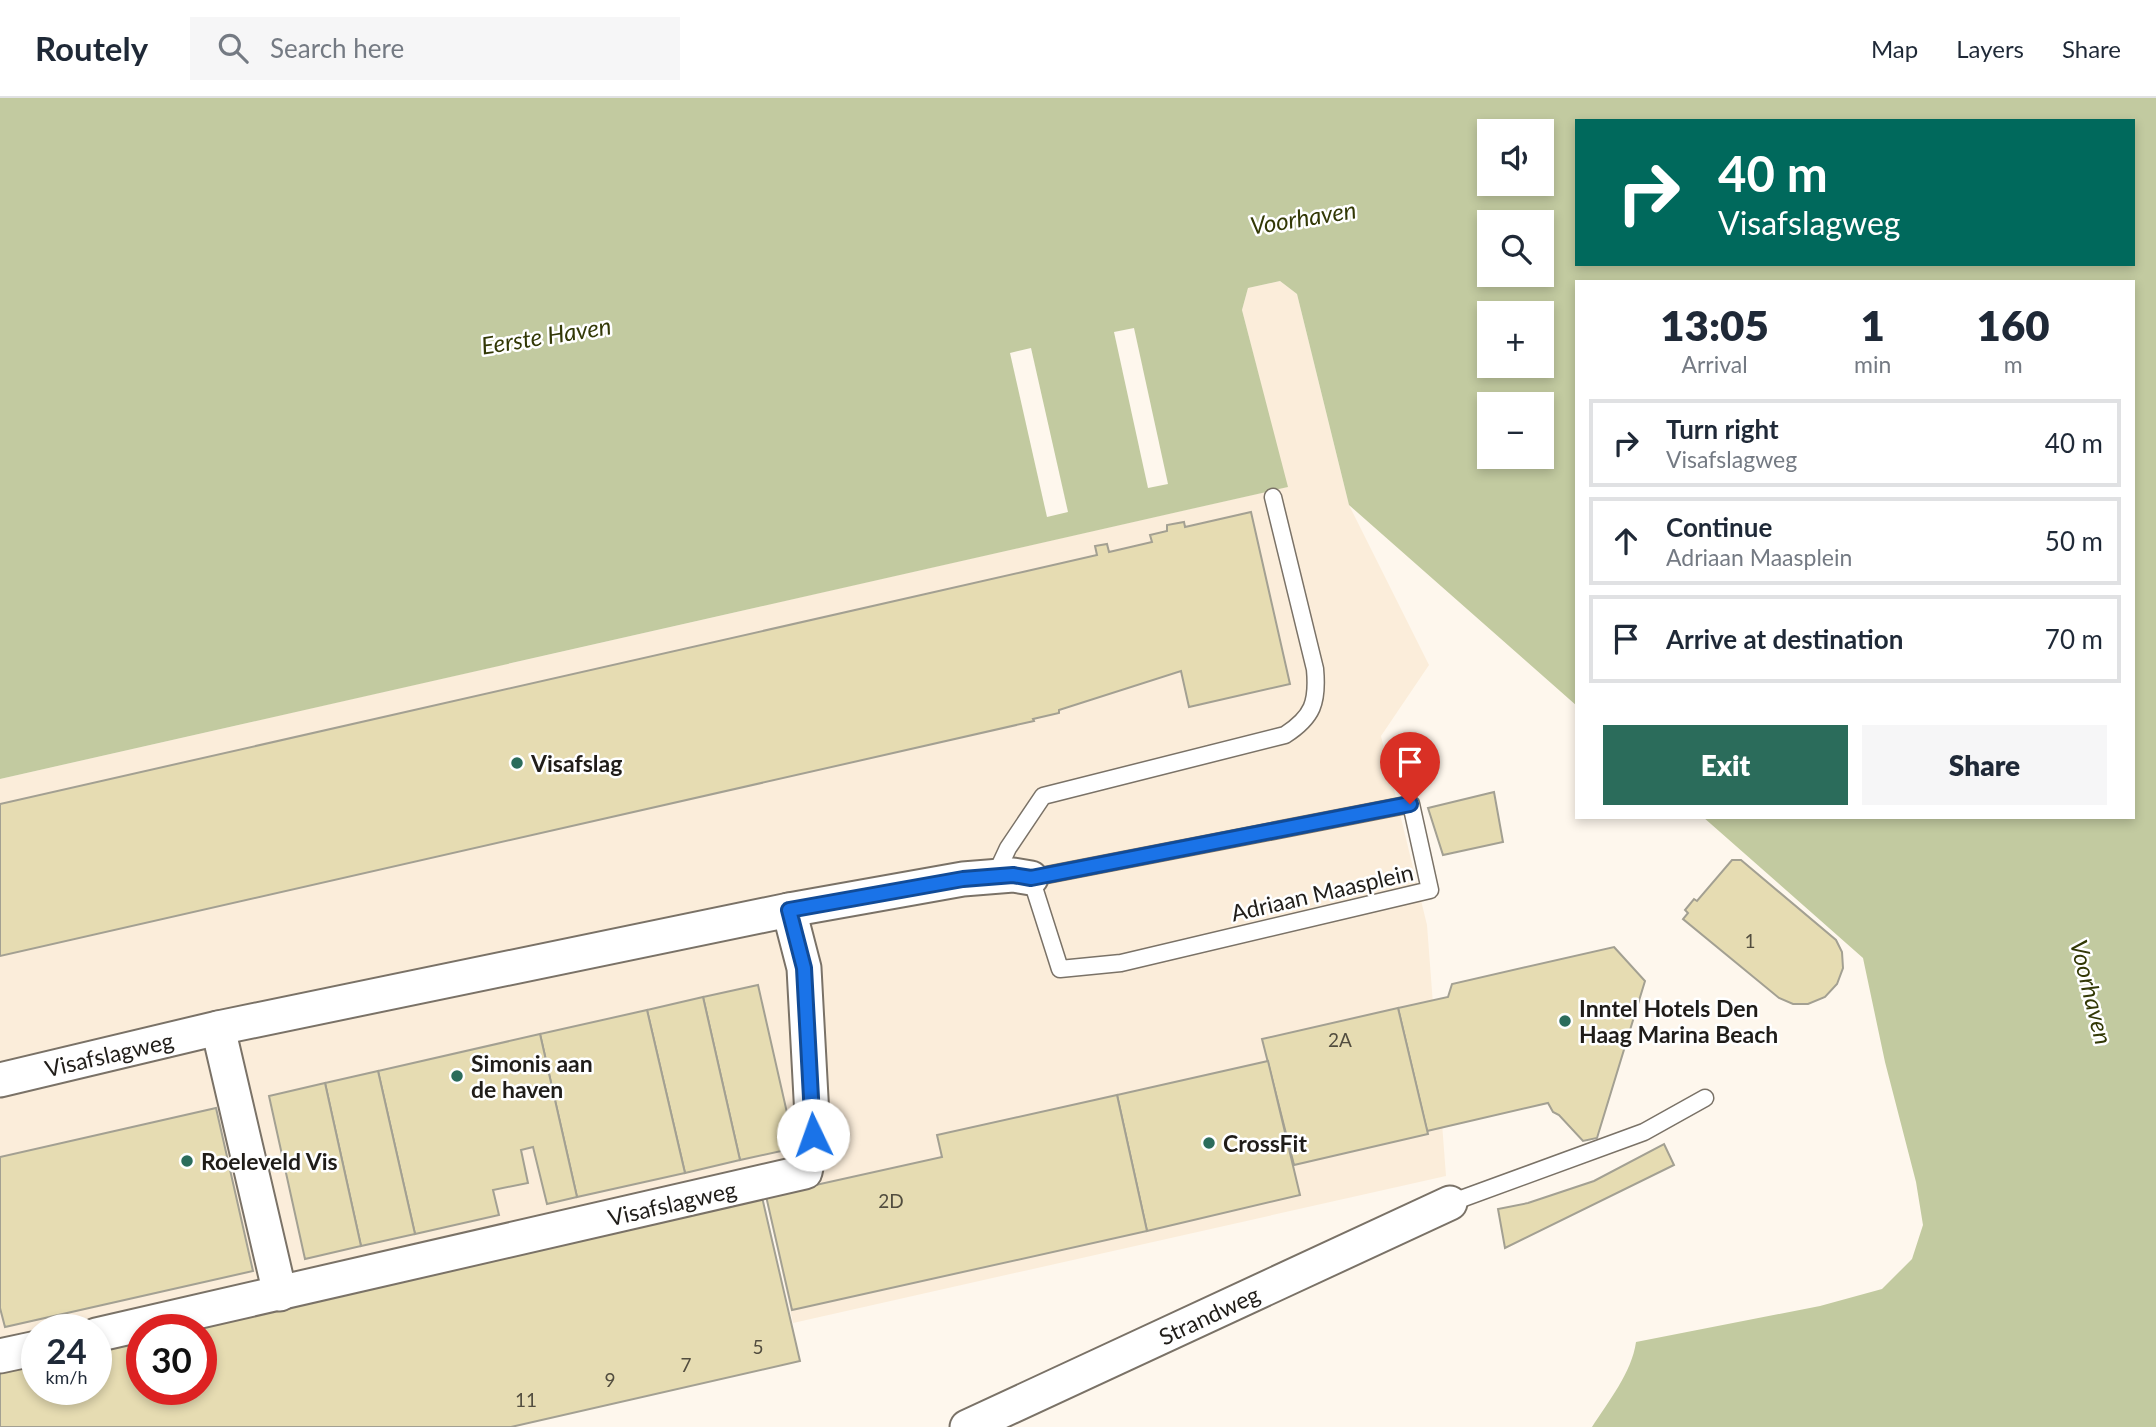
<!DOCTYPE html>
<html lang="en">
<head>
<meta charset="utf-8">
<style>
  body { margin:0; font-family:Lato,sans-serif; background:#f6f6f7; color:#1f2937; height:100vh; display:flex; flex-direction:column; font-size:26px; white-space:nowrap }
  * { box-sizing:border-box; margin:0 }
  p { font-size:23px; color:#747a83 }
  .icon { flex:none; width:38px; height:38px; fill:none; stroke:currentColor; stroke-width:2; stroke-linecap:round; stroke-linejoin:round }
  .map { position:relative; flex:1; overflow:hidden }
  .side { position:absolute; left:1575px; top:182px; width:560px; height:539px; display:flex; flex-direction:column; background:#fff; border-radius:0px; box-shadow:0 4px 10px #0003 }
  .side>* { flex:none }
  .hud { position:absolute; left:1575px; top:21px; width:560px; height:147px; border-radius:0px; box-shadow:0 4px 10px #0003; background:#00695c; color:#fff; overflow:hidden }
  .tools { position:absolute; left:1477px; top:21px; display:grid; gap:14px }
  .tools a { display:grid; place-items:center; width:77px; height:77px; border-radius:0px; background:#fff; box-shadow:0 4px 10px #0003; font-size:35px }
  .speed { position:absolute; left:21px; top:1216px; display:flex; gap:14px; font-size:35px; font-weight:700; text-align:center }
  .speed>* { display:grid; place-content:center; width:91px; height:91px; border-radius:50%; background:#fff; box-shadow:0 4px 10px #0003; line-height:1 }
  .speed small { font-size:18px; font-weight:400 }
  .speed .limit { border:10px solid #d22; background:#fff; color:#111 }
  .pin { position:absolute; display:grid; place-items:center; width:60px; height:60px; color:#fff; margin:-72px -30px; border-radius:50% 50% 50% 0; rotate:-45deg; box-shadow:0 0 7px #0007 }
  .pin .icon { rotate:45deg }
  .me { position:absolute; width:77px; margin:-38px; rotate:357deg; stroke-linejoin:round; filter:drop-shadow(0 0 5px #0008) }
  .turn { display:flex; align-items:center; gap:24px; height:147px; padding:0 28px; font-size:32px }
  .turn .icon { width:91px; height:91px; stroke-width:2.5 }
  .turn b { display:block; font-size:49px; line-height:60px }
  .eta { display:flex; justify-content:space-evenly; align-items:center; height:119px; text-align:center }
  .eta b { font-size:42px; font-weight:800; line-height:49px }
  .button { display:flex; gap:14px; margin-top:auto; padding:14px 28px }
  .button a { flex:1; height:80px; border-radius:0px; background:#2b6c5b; color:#fff; font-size:28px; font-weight:800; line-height:80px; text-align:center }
  .button a+a { background:#f6f6f7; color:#1f2937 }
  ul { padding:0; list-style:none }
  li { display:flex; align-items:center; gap:21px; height:88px; margin:0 14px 10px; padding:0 14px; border:4px solid #e0e1e3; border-radius:0px }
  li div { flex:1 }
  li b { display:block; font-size:26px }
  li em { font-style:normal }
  header { display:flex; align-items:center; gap:42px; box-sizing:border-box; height:98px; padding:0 35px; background:#fff; border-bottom:2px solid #e0e1e3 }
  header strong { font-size:33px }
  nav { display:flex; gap:38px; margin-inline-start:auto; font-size:24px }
  .search { width:490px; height:63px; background:#f6f6f7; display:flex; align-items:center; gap:18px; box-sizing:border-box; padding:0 24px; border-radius:0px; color:#747a83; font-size:26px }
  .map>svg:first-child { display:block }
  .built { fill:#fbedda }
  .water { fill:#c2caa0; fill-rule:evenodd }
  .pier { fill:#fef7ed }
  .building { fill:#e6dcb2; stroke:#a3a092; stroke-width:2 }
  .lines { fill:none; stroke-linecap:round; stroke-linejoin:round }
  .service-casing { stroke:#7a7267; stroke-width:19 }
  .minor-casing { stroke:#7a7267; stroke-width:37 }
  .service { stroke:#fff; stroke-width:16 }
  .minor { stroke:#fff; stroke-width:33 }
  .route-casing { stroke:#114b97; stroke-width:18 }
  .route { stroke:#1a73e8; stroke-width:12 }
  .poi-dot { fill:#2b6c5b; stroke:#fff; stroke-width:2.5 }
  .labels { text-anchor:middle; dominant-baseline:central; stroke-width:5; stroke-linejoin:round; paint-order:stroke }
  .number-label { font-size:19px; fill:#524d3f }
  .poi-label { font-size:23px; font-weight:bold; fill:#201d19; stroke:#fff; text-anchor:start }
  .street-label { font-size:23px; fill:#201d19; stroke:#fff }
  .water-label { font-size:24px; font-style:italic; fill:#323805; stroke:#fff }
</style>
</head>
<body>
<header>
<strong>Routely</strong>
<div class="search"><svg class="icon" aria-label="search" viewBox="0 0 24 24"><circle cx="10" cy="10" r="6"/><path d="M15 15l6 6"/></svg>Search here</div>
<nav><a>Map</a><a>Layers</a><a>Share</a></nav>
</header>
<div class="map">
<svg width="2156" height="1329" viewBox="0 0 2156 1329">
  <rect width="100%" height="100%" fill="#fef7ed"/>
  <!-- built -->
  <path class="built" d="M1280,183L1297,196L1349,407L1429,567L1381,638L1427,827L1446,1078L793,1225L766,1099L96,1232H37V1264L0,1273V681L1287,389L1242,212L1248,190Z"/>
  <!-- water -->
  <path class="water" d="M0,0H2156V1329H1592C1608,1304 1632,1274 1636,1244L1820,1208L1882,1191L1912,1161L1923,1127L1916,1084L1885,964L1863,860L1703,719H2133V184H1577V608L1349,407L1297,196L1280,183L1248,190L1242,212L1288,389L0,681ZM1577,23H2133V166H1577ZM1489,33H1542V86H1489ZM1489,124H1542V177H1489ZM1489,215H1542V268H1489ZM1489,306H1542V359H1489Z"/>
  <!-- pier -->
  <g class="pier">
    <path d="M1134,230L1168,386L1148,390L1114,234Z"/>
    <path d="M1031,250L1068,414L1047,419L1010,255Z"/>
  </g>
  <!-- building -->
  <g class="building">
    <path d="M1251,414L1290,586L1189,609L1181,573L1059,612V615L1033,621L1034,623L0,858V706L1027,473L1097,457L1095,448L1107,446L1109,454L1152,444L1150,437L1167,433V427L1184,424L1185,429Z"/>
    <path d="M1494,694L1503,744L1443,757L1428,710Z"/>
    <path d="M1732,762H1741L1836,842L1842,854L1843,870L1837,886L1825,899L1808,906H1793L1779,900L1683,821L1688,815L1685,812L1694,801L1697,803Z"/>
    <path d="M1614,849L1645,883L1597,1040L1583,1043L1559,1017L1553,1014L1548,1005L1427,1033L1398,910L1448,899L1452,886Z"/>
    <path d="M758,887L795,1050L740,1062L703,899Z"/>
    <path d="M703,899L740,1062L685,1075L647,912Z"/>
    <path d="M1398,910L1428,1036L1294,1067L1262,941Z"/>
    <path d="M647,912L685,1075L577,1099L540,936Z"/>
    <path d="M540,936L577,1099L547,1106L533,1049L521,1052L528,1085L493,1092L499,1117L415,1136L378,973Z"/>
    <path d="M1268,963L1300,1097L1147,1133L1117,997Z"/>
    <path d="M378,973L415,1136L361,1148L325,985Z"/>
    <path d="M325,985L361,1148L305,1161L269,998Z"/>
    <path d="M1117,997L1147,1133L792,1212L766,1098L942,1059L937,1037Z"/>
    <path d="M216,1010L253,1173L5,1229L0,1210V1059Z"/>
    <path d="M1664,1046L1674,1067L1505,1150L1498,1111L1528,1105L1594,1083Z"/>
    <path d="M762,1099L800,1263L511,1329H0V1272L37,1264V1292H96V1250L142,1240V1292H201V1232H176Z"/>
  </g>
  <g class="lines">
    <!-- service casing -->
    <g class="service-casing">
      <g id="service">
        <path d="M1411,706L1430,792L1121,865L1060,871L1031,780Z"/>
        <path d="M994,780L1008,750L1043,698L1285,637C1313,619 1318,604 1315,571L1273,399"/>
        <path d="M1450,1105L1644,1034L1705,1000"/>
      </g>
    </g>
    <!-- minor casing -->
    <g class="minor-casing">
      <g id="minor">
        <path d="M218,930L280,1196"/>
        <path d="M0,982L218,930L789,812L963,781L1013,777L1031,780"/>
        <path d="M96,1237L805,1074L813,1037L804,870L789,812"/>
        <path d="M0,1258L37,1250"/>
        <path d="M967,1329L1450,1105"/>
      </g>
    </g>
    <!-- service -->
    <use href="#service" class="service"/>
    <!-- minor -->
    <use href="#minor" class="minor"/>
  </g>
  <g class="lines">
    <!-- route casing -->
    <g class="route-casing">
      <path id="route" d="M813,1037L804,870L789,812L963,781L1013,777L1031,780L1410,706"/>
    </g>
    <!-- route -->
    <use href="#route" class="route"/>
  </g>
  <!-- markers -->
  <g class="poi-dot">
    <circle cx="517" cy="665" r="7"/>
    <circle cx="1565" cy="923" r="7"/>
    <circle cx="457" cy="978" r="7"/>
    <circle cx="1209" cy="1045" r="7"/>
    <circle cx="187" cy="1063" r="7"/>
  </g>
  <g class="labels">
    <!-- number labels -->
    <g class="number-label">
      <text x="1750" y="842">1</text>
      <text x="1340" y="941">2A</text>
      <text x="891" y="1102">2D</text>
      <text x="758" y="1248">5</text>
      <text x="686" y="1266">7</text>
      <text x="610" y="1281">9</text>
      <text x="526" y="1301">11</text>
    </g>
    <!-- poi labels -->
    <g class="poi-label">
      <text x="531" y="665">Visafslag</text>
      <text x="1579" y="910">Inntel Hotels Den<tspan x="1579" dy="26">Haag Marina Beach</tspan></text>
      <text x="471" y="965">Simonis aan<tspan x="471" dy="26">de haven</tspan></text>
      <text x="1223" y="1045">CrossFit</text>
      <text x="201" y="1063">Roeleveld Vis</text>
    </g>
    <!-- street labels -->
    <g class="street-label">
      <text transform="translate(1322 794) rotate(-13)">Adriaan Maasplein</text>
      <text transform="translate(109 956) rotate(-13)">Visafslagweg</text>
      <text transform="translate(672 1105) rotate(-13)">Visafslagweg</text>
      <text transform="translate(1209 1217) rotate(-25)">Strandweg</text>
    </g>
    <!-- water labels -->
    <g class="water-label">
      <text transform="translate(1303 119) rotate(-9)">Voorhaven</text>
      <text transform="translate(546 237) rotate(-9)">Eerste Haven</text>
      <text transform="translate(2092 894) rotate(76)">Voorhaven</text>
    </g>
  </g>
</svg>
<div class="tools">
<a><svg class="icon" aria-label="sound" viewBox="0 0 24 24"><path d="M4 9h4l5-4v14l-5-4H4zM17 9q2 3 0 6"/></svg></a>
<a><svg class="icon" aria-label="search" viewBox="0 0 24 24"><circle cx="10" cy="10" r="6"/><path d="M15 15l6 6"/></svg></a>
<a>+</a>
<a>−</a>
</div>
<div class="speed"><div>24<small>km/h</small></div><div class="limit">30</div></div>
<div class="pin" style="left:1410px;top:706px;background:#d93025"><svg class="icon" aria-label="arrive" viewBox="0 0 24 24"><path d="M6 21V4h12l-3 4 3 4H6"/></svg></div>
<svg class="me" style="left:813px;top:1037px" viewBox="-20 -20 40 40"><circle r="19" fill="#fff"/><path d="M0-13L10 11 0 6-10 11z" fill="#1a73e8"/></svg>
<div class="hud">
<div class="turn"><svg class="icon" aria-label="right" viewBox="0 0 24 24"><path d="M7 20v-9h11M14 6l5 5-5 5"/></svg><div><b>40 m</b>Visafslagweg</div></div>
</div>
<section class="side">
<div class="eta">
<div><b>13:05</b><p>Arrival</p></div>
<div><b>1</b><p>min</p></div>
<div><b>160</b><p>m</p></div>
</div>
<ul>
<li><svg class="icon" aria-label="right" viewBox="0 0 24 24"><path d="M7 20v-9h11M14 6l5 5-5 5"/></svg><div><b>Turn right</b><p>Visafslagweg</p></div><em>40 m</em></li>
<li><svg class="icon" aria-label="ahead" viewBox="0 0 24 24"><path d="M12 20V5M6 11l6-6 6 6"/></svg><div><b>Continue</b><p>Adriaan Maasplein</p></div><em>50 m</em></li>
<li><svg class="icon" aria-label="arrive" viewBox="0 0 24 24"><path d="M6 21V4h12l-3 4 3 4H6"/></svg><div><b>Arrive at destination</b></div><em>70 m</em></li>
</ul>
<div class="button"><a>Exit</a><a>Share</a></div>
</section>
</div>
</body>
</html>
